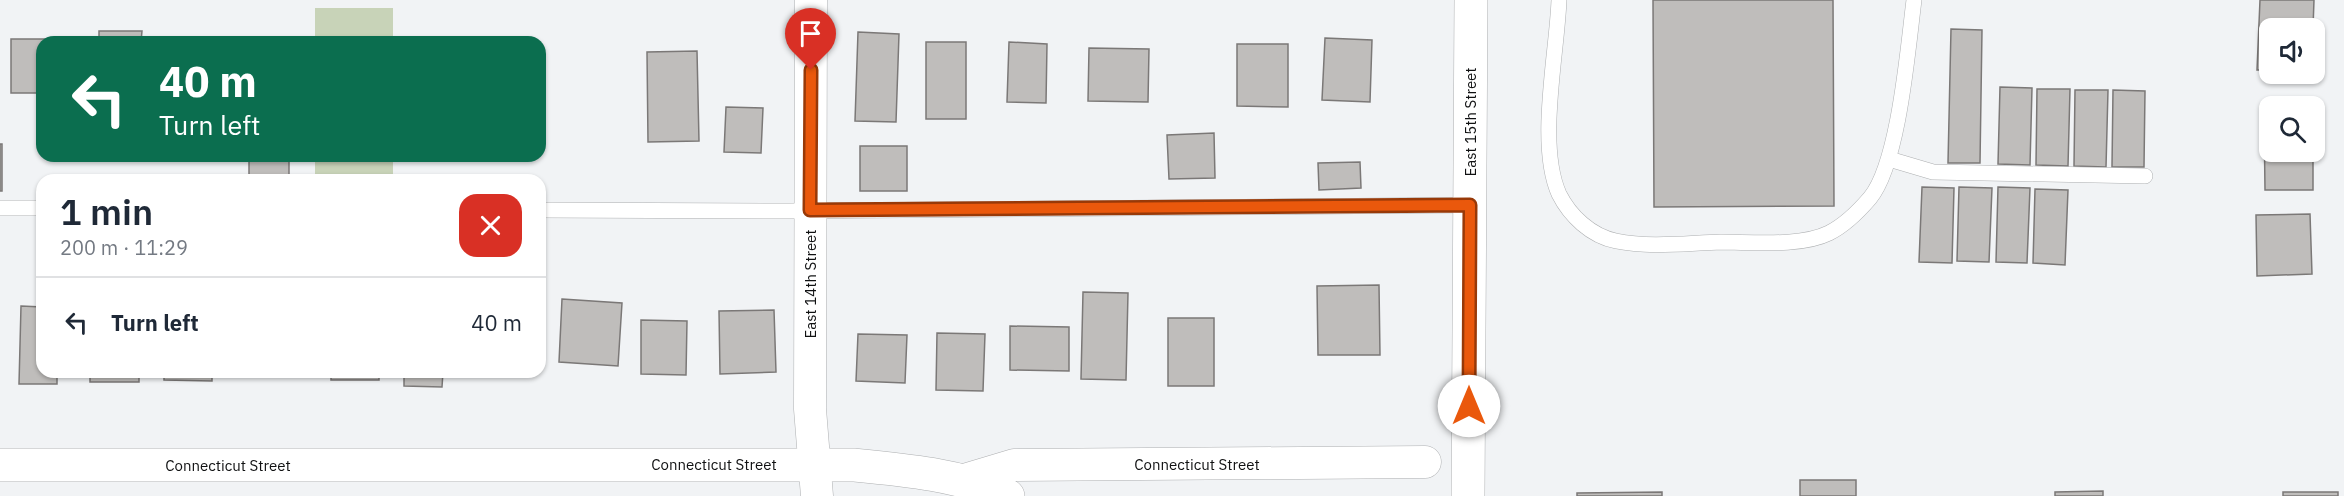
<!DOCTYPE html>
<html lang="en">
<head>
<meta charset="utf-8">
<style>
  body { margin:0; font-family:"IBM Plex Sans",sans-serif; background:#f6f6f7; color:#1f2937; height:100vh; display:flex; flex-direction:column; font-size:22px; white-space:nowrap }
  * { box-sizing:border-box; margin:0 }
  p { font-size:20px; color:#747a83 }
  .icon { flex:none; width:33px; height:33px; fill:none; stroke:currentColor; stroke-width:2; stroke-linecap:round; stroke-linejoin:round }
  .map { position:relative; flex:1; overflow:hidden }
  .panel { position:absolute; left:36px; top:174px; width:510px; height:204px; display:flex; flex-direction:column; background:#fff; border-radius:18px; box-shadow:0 2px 4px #0004 }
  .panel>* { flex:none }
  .top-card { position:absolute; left:36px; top:36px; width:510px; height:126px; border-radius:18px; box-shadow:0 2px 4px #0004; background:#0b6e4f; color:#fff; overflow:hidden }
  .fabs { position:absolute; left:2259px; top:18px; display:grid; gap:12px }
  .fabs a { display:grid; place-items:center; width:66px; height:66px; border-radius:12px; background:#fff; box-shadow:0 2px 4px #0004; font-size:30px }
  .pin { position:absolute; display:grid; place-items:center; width:51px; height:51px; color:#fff; margin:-62px -26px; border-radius:50% 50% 50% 0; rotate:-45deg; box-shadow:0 0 6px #0007 }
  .pin .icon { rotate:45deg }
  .me { position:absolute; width:66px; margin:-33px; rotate:0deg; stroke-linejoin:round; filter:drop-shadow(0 0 4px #0008) }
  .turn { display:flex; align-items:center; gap:21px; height:126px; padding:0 24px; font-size:27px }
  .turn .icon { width:78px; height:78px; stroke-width:2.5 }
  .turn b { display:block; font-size:42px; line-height:51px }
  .round { display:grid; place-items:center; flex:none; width:63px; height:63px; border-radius:18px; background:#f6f6f7 }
  .head { display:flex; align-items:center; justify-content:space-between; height:102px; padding:0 24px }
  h1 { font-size:36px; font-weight:600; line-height:45px }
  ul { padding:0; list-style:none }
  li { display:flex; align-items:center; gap:18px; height:90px; padding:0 24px; border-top:2px solid #e0e1e3 }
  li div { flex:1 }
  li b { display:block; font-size:22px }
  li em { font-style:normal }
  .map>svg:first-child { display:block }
  .green { fill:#c8d3b8 }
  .building { fill:#bfbdbb; stroke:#7b7877; stroke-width:1.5 }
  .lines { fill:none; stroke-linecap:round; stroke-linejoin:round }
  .lane-casing { stroke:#adafb1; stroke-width:16 }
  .street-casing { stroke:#adafb1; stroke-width:33 }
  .secondary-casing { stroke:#adafb1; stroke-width:34 }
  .lane { stroke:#fff; stroke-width:15 }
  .street { stroke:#fff; stroke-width:32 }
  .secondary { stroke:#fff; stroke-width:33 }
  .route-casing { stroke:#983908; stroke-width:15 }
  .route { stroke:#ea580c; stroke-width:10 }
  .labels { text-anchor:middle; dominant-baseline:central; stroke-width:4.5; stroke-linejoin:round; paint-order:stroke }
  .street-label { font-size:15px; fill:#101112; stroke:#fff }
</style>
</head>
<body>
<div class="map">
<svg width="2344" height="496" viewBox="0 0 2344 496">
  <rect width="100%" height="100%" fill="#f1f3f5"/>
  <!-- green -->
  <g class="green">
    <rect x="315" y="8" width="78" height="34"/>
    <rect x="315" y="156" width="78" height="24"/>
  </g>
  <!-- building -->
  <g class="building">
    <path d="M1653,0H1833L1834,206L1654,207Z"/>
    <path d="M2260,0H2314L2313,28H2270V70H2257Z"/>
    <path d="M1951,29L1982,30L1980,163H1948Z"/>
    <path d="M99,31H142L141,42H99Z"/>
    <path d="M858,32L899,34L896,122L855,121Z"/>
    <path d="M1325,38L1372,40L1370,102L1322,100Z"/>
    <path d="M11,39H57V42H42V93H11Z"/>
    <rect x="926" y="42" width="40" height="77"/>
    <path d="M1009,42L1047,44L1046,103L1007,102Z"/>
    <path d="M1237,44H1288V107L1237,106Z"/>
    <path d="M1089,48L1149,49L1148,102L1088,101Z"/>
    <path d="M697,51L699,141L648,142L647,52Z"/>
    <path d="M2000,87L2032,88L2030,165L1998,164Z"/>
    <path d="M2037,89H2070L2068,166L2036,165Z"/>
    <path d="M2075,90H2108L2106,167L2074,166Z"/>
    <path d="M2113,90L2145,91L2144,167H2112Z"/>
    <path d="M726,107L763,108L761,153L724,152Z"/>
    <path d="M2264,113H2270V152H2313V190H2265Z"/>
    <path d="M1214,133L1215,178L1169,179L1167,135Z"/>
    <rect x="0" y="144" width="2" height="47"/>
    <rect x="860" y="146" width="47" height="45"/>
    <rect x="249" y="156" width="40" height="24"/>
    <path d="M1360,162L1361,188L1319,190L1318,163Z"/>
    <path d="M1922,187L1954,188L1952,263L1919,262Z"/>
    <path d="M1959,187L1992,188L1989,262L1957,261Z"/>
    <path d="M1998,187L2030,188L2027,263L1996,262Z"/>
    <path d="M2035,189L2068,190L2065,265L2033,263Z"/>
    <path d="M2310,214L2312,274L2257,276L2256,215Z"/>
    <path d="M1379,285L1380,355H1318L1317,286Z"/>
    <path d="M1083,292L1128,293L1126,380L1081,379Z"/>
    <path d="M562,299L622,303L618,366L559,362Z"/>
    <path d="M21,306L42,307V372H57V384H19Z"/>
    <path d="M774,310L776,372L720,374L719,311Z"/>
    <rect x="1168" y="318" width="46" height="68"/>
    <path d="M641,320L687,321L686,375L641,374Z"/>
    <path d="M1010,326L1069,327V371L1010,370Z"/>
    <path d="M937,333L985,334L983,391L936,390Z"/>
    <path d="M858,334L907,335L905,383L856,381Z"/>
    <rect x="90" y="372" width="49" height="10"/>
    <path d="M164,372H212V381L164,380Z"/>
    <path d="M254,372H311V376L254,375Z"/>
    <rect x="331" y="372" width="48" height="8"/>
    <path d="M404,372H443L442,387L404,386Z"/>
    <rect x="1800" y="480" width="56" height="16"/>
    <path d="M2103,491V496H2055V492Z"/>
    <path d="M1662,492V496H1577V493Z"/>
    <rect x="2283" y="492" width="55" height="4"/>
  </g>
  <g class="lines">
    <!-- lane casing -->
    <g class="lane-casing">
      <g id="lane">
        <path d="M1559,0C1557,54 1537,145 1559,194C1570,216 1591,236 1616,241C1650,248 1687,243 1721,242C1752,242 1801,247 1829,233C1845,225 1858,212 1870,198C1899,163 1908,47 1914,0"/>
        <path d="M1889,159L1933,172L2145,176"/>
        <path d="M0,208H42"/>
        <path d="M540,210L789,211L1470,205"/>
      </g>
    </g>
    <!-- street casing -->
    <g class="street-casing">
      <g id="street">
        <path d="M811,0L810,409L817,496"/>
        <path d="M964,480L1014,465L1425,462"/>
      </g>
    </g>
    <!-- secondary casing -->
    <g class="secondary-casing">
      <g id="secondary">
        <path d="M0,465H854C906,470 959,475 1008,496"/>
        <path d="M1468,496L1471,0"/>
      </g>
    </g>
    <!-- lane -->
    <use href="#lane" class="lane"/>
    <!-- street -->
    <use href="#street" class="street"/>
    <!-- secondary -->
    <use href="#secondary" class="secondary"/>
  </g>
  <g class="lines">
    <!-- route casing -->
    <g class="route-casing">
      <path id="route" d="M811,70L810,210L1470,205L1469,406"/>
    </g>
    <!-- route -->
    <use href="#route" class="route"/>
  </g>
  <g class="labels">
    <!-- street labels -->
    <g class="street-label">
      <text transform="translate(1470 122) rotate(-90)">East 15th Street</text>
      <text transform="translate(810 284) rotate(-90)">East 14th Street</text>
      <text x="714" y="464">Connecticut Street</text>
      <text x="1197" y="464">Connecticut Street</text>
      <text x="228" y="465">Connecticut Street</text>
    </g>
  </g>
</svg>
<div class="fabs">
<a><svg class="icon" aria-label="sound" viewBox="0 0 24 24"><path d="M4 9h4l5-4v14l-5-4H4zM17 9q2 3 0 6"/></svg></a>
<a><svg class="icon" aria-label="search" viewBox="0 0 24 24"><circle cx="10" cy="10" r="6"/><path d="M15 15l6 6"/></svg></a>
</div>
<div class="pin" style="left:811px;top:70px;background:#d93025"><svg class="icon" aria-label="arrive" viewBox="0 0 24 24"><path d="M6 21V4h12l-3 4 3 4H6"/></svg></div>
<svg class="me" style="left:1469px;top:406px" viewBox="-20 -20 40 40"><circle r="19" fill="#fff"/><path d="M0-13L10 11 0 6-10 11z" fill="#ea580c"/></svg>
<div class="top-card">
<div class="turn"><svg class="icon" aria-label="left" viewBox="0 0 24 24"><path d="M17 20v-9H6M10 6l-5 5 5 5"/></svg><div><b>40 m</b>Turn left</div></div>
</div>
<section class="panel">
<div class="head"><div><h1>1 min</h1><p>200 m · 11:29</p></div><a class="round" style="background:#d93025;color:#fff"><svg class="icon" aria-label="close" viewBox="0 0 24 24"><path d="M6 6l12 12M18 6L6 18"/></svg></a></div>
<ul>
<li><svg class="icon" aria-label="left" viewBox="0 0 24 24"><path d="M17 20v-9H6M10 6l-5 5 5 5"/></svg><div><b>Turn left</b></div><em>40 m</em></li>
</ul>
</section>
</div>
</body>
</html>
